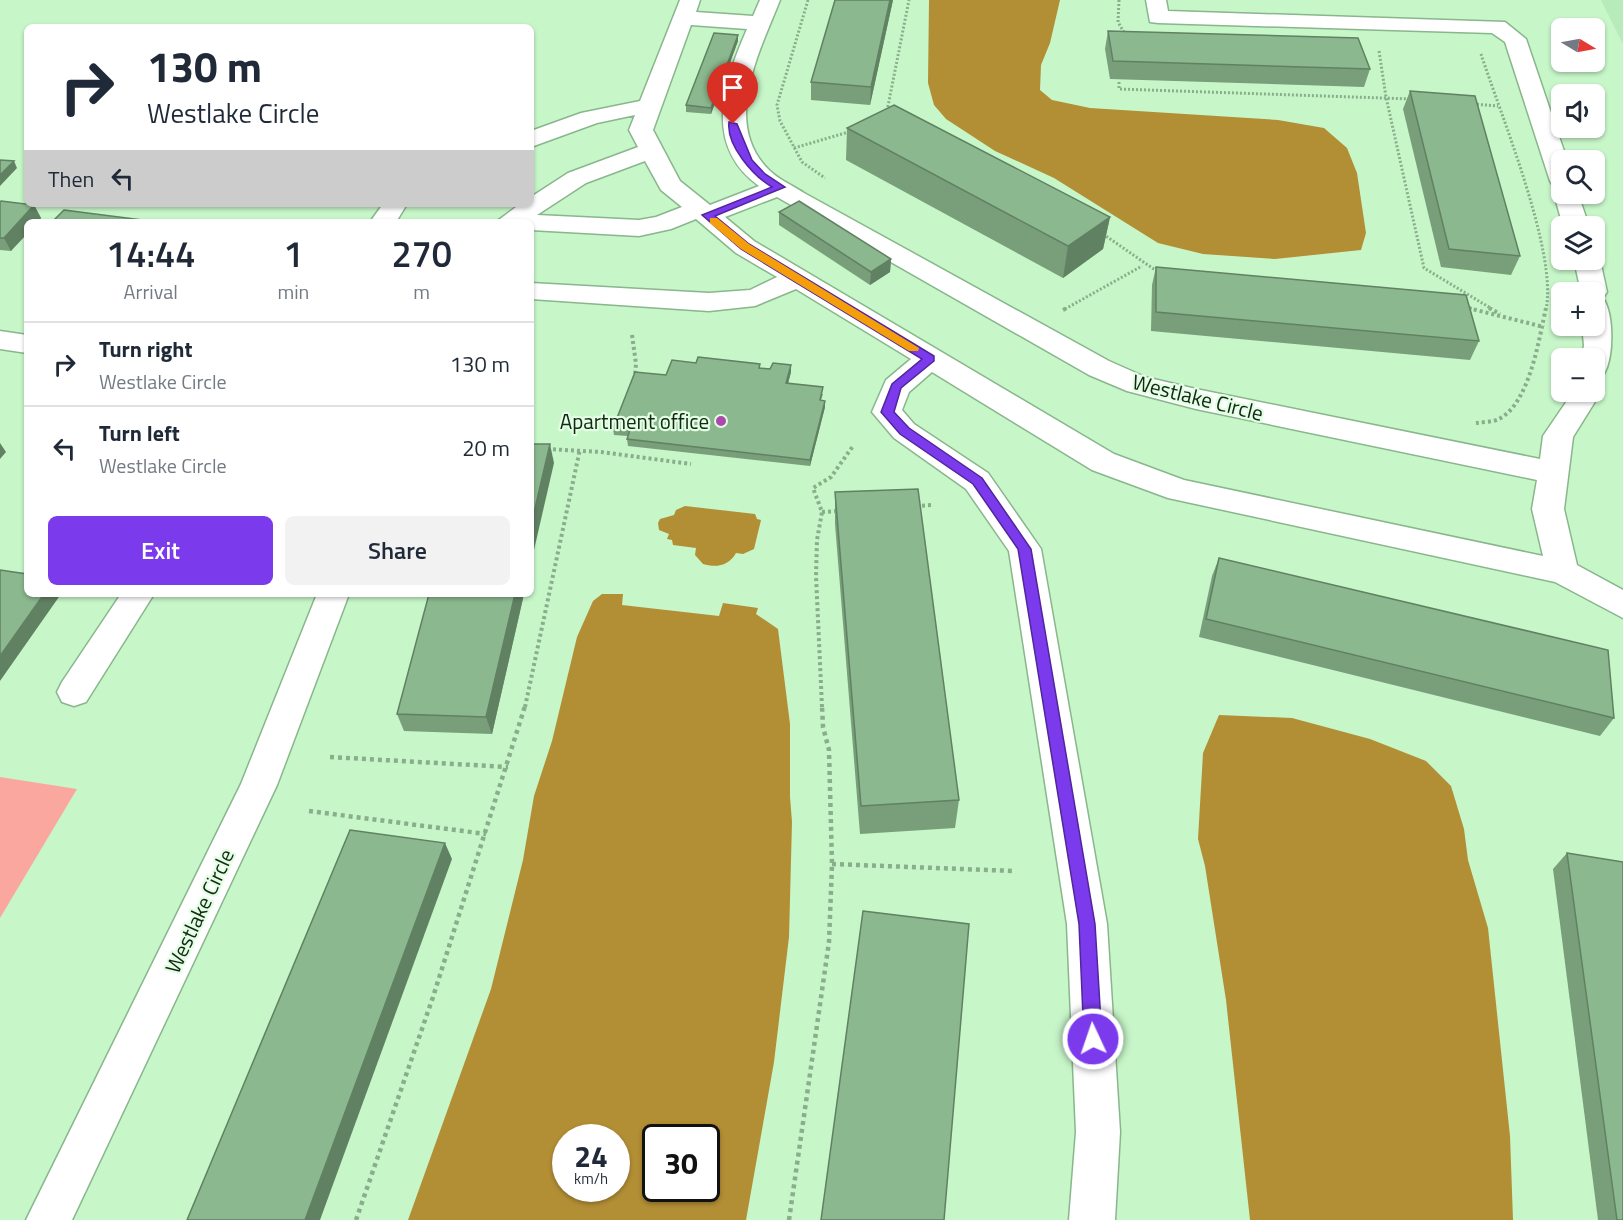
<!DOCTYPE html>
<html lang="en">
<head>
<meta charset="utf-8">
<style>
  body { margin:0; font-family:"Titillium Web",sans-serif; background:#f2f2f3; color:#1f2937; height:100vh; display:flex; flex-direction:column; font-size:22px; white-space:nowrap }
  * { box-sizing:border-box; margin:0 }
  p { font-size:20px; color:#747a83 }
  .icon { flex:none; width:33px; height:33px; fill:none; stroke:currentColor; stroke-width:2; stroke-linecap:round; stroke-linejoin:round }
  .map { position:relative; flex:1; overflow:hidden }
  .drawer { position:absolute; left:24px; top:219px; width:510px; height:378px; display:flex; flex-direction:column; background:#fff; border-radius:9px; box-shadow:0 2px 4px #0004 }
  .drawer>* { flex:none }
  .guide { position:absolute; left:24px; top:24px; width:510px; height:183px; border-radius:9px; box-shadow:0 2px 4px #0004; background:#fff; color:#1f2937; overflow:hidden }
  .needle { width:39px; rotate:100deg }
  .fabs { position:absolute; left:1551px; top:18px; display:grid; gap:12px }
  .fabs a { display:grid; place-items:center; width:54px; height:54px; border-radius:9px; background:#fff; box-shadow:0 2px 4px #0004; font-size:30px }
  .speed { position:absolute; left:552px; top:1124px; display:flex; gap:12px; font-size:30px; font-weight:700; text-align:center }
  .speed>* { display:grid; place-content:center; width:78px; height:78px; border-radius:50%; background:#fff; box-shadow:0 2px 4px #0004; line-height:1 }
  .speed small { font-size:15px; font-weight:400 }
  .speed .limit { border:3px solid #111; border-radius:9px; background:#fff; color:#111 }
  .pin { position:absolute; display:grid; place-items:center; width:51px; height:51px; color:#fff; margin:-62px -26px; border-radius:50% 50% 50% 0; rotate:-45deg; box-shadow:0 0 6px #0007 }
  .pin .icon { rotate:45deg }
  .me { position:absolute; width:66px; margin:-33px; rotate:357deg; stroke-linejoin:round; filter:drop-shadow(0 0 4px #0008) }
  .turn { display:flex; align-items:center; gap:21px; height:126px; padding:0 24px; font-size:27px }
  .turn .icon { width:78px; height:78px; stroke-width:2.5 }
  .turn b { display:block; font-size:42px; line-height:51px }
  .then { display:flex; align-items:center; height:57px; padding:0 24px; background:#0003; gap:12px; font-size:22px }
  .eta { display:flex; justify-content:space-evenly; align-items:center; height:102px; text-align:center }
  .eta b { font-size:36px; font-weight:600; line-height:42px }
  .button { display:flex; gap:12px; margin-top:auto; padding:12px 24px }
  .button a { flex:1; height:69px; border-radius:9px; background:#7c3aed; color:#fff; font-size:24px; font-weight:600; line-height:69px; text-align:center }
  .button a+a { background:#f2f2f3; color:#1f2937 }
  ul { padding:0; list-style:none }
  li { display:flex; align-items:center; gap:18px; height:84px; padding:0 24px; border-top:2px solid #e0e1e3 }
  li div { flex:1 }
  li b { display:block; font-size:22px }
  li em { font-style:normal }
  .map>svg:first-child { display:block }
  .built { fill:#b7ebba }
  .green { fill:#faa89f }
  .water { fill:#b28e35; fill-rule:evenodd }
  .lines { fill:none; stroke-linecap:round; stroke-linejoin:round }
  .minor-casing { stroke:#89b68c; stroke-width:3 }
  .path-far2 { stroke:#89ae8b; stroke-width:3; stroke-dasharray:2 2; stroke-linecap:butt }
  .path-far1 { stroke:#89ae8b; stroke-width:4; stroke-dasharray:3 3; stroke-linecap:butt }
  .path { stroke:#89ae8b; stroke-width:4.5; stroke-dasharray:4 4; stroke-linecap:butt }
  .minor { fill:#fff; fill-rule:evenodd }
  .wall { fill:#789e7a }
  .shaded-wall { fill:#618163 }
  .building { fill:#8bb88e; stroke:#618163; stroke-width:1.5 }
  .route { fill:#7c3aed; stroke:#51269a; stroke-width:1.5 }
  .slow { fill:#f59e0b }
  .poi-dot { fill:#ac49af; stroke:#e2fee3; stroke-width:2 }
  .labels { text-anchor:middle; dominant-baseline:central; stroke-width:4.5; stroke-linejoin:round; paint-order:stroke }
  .street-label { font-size:21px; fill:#142615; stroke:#e2fee3 }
  .poi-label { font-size:21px; fill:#142615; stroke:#e2fee3; text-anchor:end }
</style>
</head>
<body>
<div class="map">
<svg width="1623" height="1220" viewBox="0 0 1623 1220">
  <rect width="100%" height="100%" fill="#c7f6c9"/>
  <!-- built -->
  <path class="built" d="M1601,0H1623V44Z"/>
  <!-- green -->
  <path class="green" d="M0,777L77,789L0,918Z"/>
  <!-- water -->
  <g class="water">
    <path d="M929,0H1060L1050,43L1041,65L1040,90L1052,100L1090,108L1278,120L1324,128L1347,148L1357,173L1366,233L1361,250L1275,259L1203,254L1158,243L1054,178L995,151L946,119L934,105L928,83Z"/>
    <path d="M685,506L755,514L757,519L761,520L754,549L743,554L736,553C729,566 716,568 703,564L695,555L696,548L673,545L672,540L667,539L669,534L659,530L658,523L660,519L674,515L676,510Z"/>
    <path d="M602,594H623L622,605L719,616L723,603L758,608L756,614L778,629L790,724V797L792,822L789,937L774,1062L746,1220H408L491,989L523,860L534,796L552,741L577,637L593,601ZM566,1137H616V1188H566ZM656,1137H706V1188H656Z"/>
    <path d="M1219,715L1292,718L1370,739L1426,761L1451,786L1464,829L1468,860L1488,928L1510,1136L1513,1220H1250L1226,1000L1205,866L1198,839L1203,753Z"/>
  </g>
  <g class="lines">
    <!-- minor casing -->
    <g class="minor-casing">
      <g id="minor">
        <path d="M680,0H700L696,12L753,16L760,0H780C760,51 721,123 769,170C779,180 792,185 804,193L1109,361L1145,377L1196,389L1540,459L1543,436L1573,392H1594V384L1601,392L1573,437L1564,509L1577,565L1623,590V618L1555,582L1168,498L1092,470L932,372L909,392L902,410L914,424L988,473L1041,549L1107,924L1120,1132L1115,1220H1069L1076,1132L1067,924L1009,551L966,489L894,438L872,412L886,380L911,359L796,289L755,306L709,311L531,299V283L709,293L750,290L777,277L736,253L696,219L671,229L639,236L531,230V222H496L520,204H531V197L568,173L638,147L629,130L635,115L597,123L531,147V131L581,113L640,101ZM691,25L747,29C724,82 702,145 759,186L710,205L680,181L653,130ZM645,161L661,190L682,207L656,217L639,220L537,215L586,183ZM777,197L1089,375L1127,391L1196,409L1537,480L1532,509L1543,556L1184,480L1114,454L754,241L725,217Z"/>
        <path d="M1146,0H1166L1168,11L1505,22L1526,39L1567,160H1562V194H1578L1589,226H1563L1554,194L1560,188L1553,186L1550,181L1505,42L1492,33L1158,23L1150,22Z"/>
        <path d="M383,204H407L396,222H370Z"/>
        <path d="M1594,254L1600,260L1607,292L1603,298C1614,314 1614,357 1604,374L1594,376V358H1582L1584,345L1582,326H1594V292H1581L1574,260H1594Z"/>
        <path d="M0,331L27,335V353L0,349Z"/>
        <path d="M121,594H154L86,702L74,706L62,702L57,692L62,682Z"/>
        <path d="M317,594H349L277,785L72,1220H26L241,784Z"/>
      </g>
    </g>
    <!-- path-far2 -->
    <g class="path-far2">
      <path d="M808,0L777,105L780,121L802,162L825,178"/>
      <path d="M1119,0L1118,22L1125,34"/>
      <path d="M1379,51L1386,97L1424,268L1492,309"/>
      <path d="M1481,54C1500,113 1558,253 1546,309"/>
      <path d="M1119,82V89L1412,99"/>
      <path d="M1473,104L1498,106"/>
      <path d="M887,111L909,0"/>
      <path d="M794,148L852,131"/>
      <path d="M1103,234L1158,272"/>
      <path d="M1466,307L1474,309"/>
      <path d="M1065,309L1142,266"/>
    </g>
    <!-- path-far1 -->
    <g class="path-far1">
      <path d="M1468,308L1544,327"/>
      <path d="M1489,308L1500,314"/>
      <path d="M1063,310L1067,308"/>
      <path d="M632,335L636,364L635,375"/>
      <path d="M1476,423C1483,422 1493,422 1499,419C1530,403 1539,338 1546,308"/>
      <path d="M547,449L601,452L691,464"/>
      <path d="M916,506L933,505"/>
      <path d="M822,512L839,511"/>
      <path d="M525,707L580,449"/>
      <path d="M822,707L816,576L817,540L822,512L813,488L831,477L853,446"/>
    </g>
    <!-- path -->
    <g class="path">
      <path d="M330,757L508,767"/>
      <path d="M309,811L486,834"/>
      <path d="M832,864L1014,871"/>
      <path d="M356,1220L433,997L525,706"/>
      <path d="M789,1220L829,942L832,864L829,750L823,727L822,706"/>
    </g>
    <!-- minor -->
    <use href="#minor" class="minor"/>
  </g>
  <!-- wall -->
  <g class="wall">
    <path d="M835,0H893L870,105L811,100V82Z"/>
    <path d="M1108,31L1370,69L1364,87L1110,79L1105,49Z"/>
    <path d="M738,35V41L711,114L686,112V105Z"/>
    <path d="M1410,91L1520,256L1511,275L1441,267L1403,109Z"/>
    <path d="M847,128L1110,217L1103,249L1063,278L846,160Z"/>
    <path d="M0,202L34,205L41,218L38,222H27L11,251L0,250Z"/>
    <path d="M779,212L891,259L890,272L870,285L779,225Z"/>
    <path d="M1156,267L1479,341L1470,360L1151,331L1152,285Z"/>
    <path d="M696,363L770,369L791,365V372L788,384L823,394L821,400L825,401V407L810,466L628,446L627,439L628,436L614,435L613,428L666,375Z"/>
    <path d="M835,492L959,800L955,828L860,834L835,524Z"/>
    <path d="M1219,558L1614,718L1600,736L1199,637L1212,576Z"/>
    <path d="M524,594L492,734L404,731L397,714Z"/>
    <path d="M1567,853L1623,1220H1598L1553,869Z"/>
  </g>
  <!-- shaded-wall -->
  <g class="shaded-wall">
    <path d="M890,0H893L870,105L871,87Z"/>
    <path d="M738,35V41L711,114V108Z"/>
    <path d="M14,161L17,168L0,186V175Z"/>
    <path d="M34,205L41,218L38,222H27V234L11,251L4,238Z"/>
    <path d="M1110,217L1103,249L1063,278L1068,246Z"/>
    <path d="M891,259L890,272L870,285L871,272Z"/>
    <path d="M791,365V372L786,390V383Z"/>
    <path d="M825,401V407L810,466V460Z"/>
    <path d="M0,443L6,452L0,459Z"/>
    <path d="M550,444L554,463L531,563V525Z"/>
    <path d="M44,594H61L0,681V656Z"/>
    <path d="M515,594H524L492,734L486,717Z"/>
    <path d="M445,843L452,859L320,1220H305Z"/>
  </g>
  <!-- building -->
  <g class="building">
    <path d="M835,0H890L871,87L811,82Z"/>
    <path d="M1108,31L1358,38L1370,69L1113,61Z"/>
    <path d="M714,33L738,35L711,108L686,105Z"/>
    <path d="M1410,91L1475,96L1520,256L1449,249Z"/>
    <path d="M894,105L1110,217L1068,246L847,128Z"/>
    <path d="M0,160L14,161L0,175Z"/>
    <path d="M1,201L34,205L4,238H0V202Z"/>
    <path d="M799,201L891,259L871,272L779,212Z"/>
    <path d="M64,210L158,222H52Z"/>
    <path d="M1156,267L1466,295L1479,341L1156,312Z"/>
    <path d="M698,357L760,364L759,368L770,369L773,363L791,365L786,383L823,387L820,400L825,401L810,460L627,439L630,430L613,428L635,372L666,375L672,360L696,363Z"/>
    <path d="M531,444H550L531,525Z"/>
    <path d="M918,489L959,800L861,806L835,492Z"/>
    <path d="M1219,558L1608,650L1614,718L1206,619Z"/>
    <path d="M0,570L27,574V594H44L0,656Z"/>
    <path d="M429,594H515L486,717L397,714Z"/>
    <path d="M350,830L445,843L305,1220H187Z"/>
    <path d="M1567,853L1623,862V1220H1617Z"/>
    <path d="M863,911L969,924L944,1220H821Z"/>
  </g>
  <!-- route -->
  <path class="route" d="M729,122L737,124L752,160L765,174L785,187L715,216L749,244L934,356V361L901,388L894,412L909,428L982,478L1031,549L1095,924L1102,1039L1099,1045L1093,1048L1087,1045L1084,1039L1079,924L1018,549L973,484L900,434L881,412L892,384L922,359L741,249L702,215L772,187C753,176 726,145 729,122Z"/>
  <!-- slow -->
  <path class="slow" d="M710,218H717L749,244L919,348L918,351H909L741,249L710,223Z"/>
  <!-- markers -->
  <circle class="poi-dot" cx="721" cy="421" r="6"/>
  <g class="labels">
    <!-- street labels -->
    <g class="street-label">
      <text transform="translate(1198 397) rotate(14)">Westlake Circle</text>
      <text transform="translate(199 911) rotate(-65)">Westlake Circle</text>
    </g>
    <!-- poi labels -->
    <g class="poi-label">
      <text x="709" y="421">Apartment office</text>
    </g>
  </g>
</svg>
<div class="fabs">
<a><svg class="needle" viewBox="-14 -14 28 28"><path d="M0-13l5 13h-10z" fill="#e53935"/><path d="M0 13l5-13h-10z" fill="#747a83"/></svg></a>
<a><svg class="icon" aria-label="sound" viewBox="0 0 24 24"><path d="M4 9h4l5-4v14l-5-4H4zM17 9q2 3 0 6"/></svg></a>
<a><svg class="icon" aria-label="search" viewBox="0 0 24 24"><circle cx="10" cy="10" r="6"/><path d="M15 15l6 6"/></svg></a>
<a><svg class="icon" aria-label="layers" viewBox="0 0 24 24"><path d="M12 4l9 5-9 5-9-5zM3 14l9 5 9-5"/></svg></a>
<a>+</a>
<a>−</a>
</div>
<div class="speed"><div>24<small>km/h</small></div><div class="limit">30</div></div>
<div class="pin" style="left:733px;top:124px;background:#d93025"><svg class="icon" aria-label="arrive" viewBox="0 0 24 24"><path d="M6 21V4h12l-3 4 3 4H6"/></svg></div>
<svg class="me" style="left:1093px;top:1039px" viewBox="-20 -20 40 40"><circle r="17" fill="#7c3aed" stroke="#fff" stroke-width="3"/><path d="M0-11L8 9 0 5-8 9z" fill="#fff"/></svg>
<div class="guide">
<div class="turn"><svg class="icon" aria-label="right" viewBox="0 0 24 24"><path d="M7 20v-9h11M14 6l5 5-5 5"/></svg><div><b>130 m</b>Westlake Circle</div></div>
<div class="then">Then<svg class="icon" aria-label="left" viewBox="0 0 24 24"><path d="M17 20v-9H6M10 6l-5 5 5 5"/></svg></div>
</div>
<section class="drawer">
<div class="eta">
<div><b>14:44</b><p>Arrival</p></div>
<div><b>1</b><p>min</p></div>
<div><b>270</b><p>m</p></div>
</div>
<ul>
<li><svg class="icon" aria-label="right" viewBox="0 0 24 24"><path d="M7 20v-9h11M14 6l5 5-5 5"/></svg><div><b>Turn right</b><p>Westlake Circle</p></div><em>130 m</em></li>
<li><svg class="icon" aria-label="left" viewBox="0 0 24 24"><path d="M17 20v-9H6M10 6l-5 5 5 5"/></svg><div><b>Turn left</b><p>Westlake Circle</p></div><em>20 m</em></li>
</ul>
<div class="button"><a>Exit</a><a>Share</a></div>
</section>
</div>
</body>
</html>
